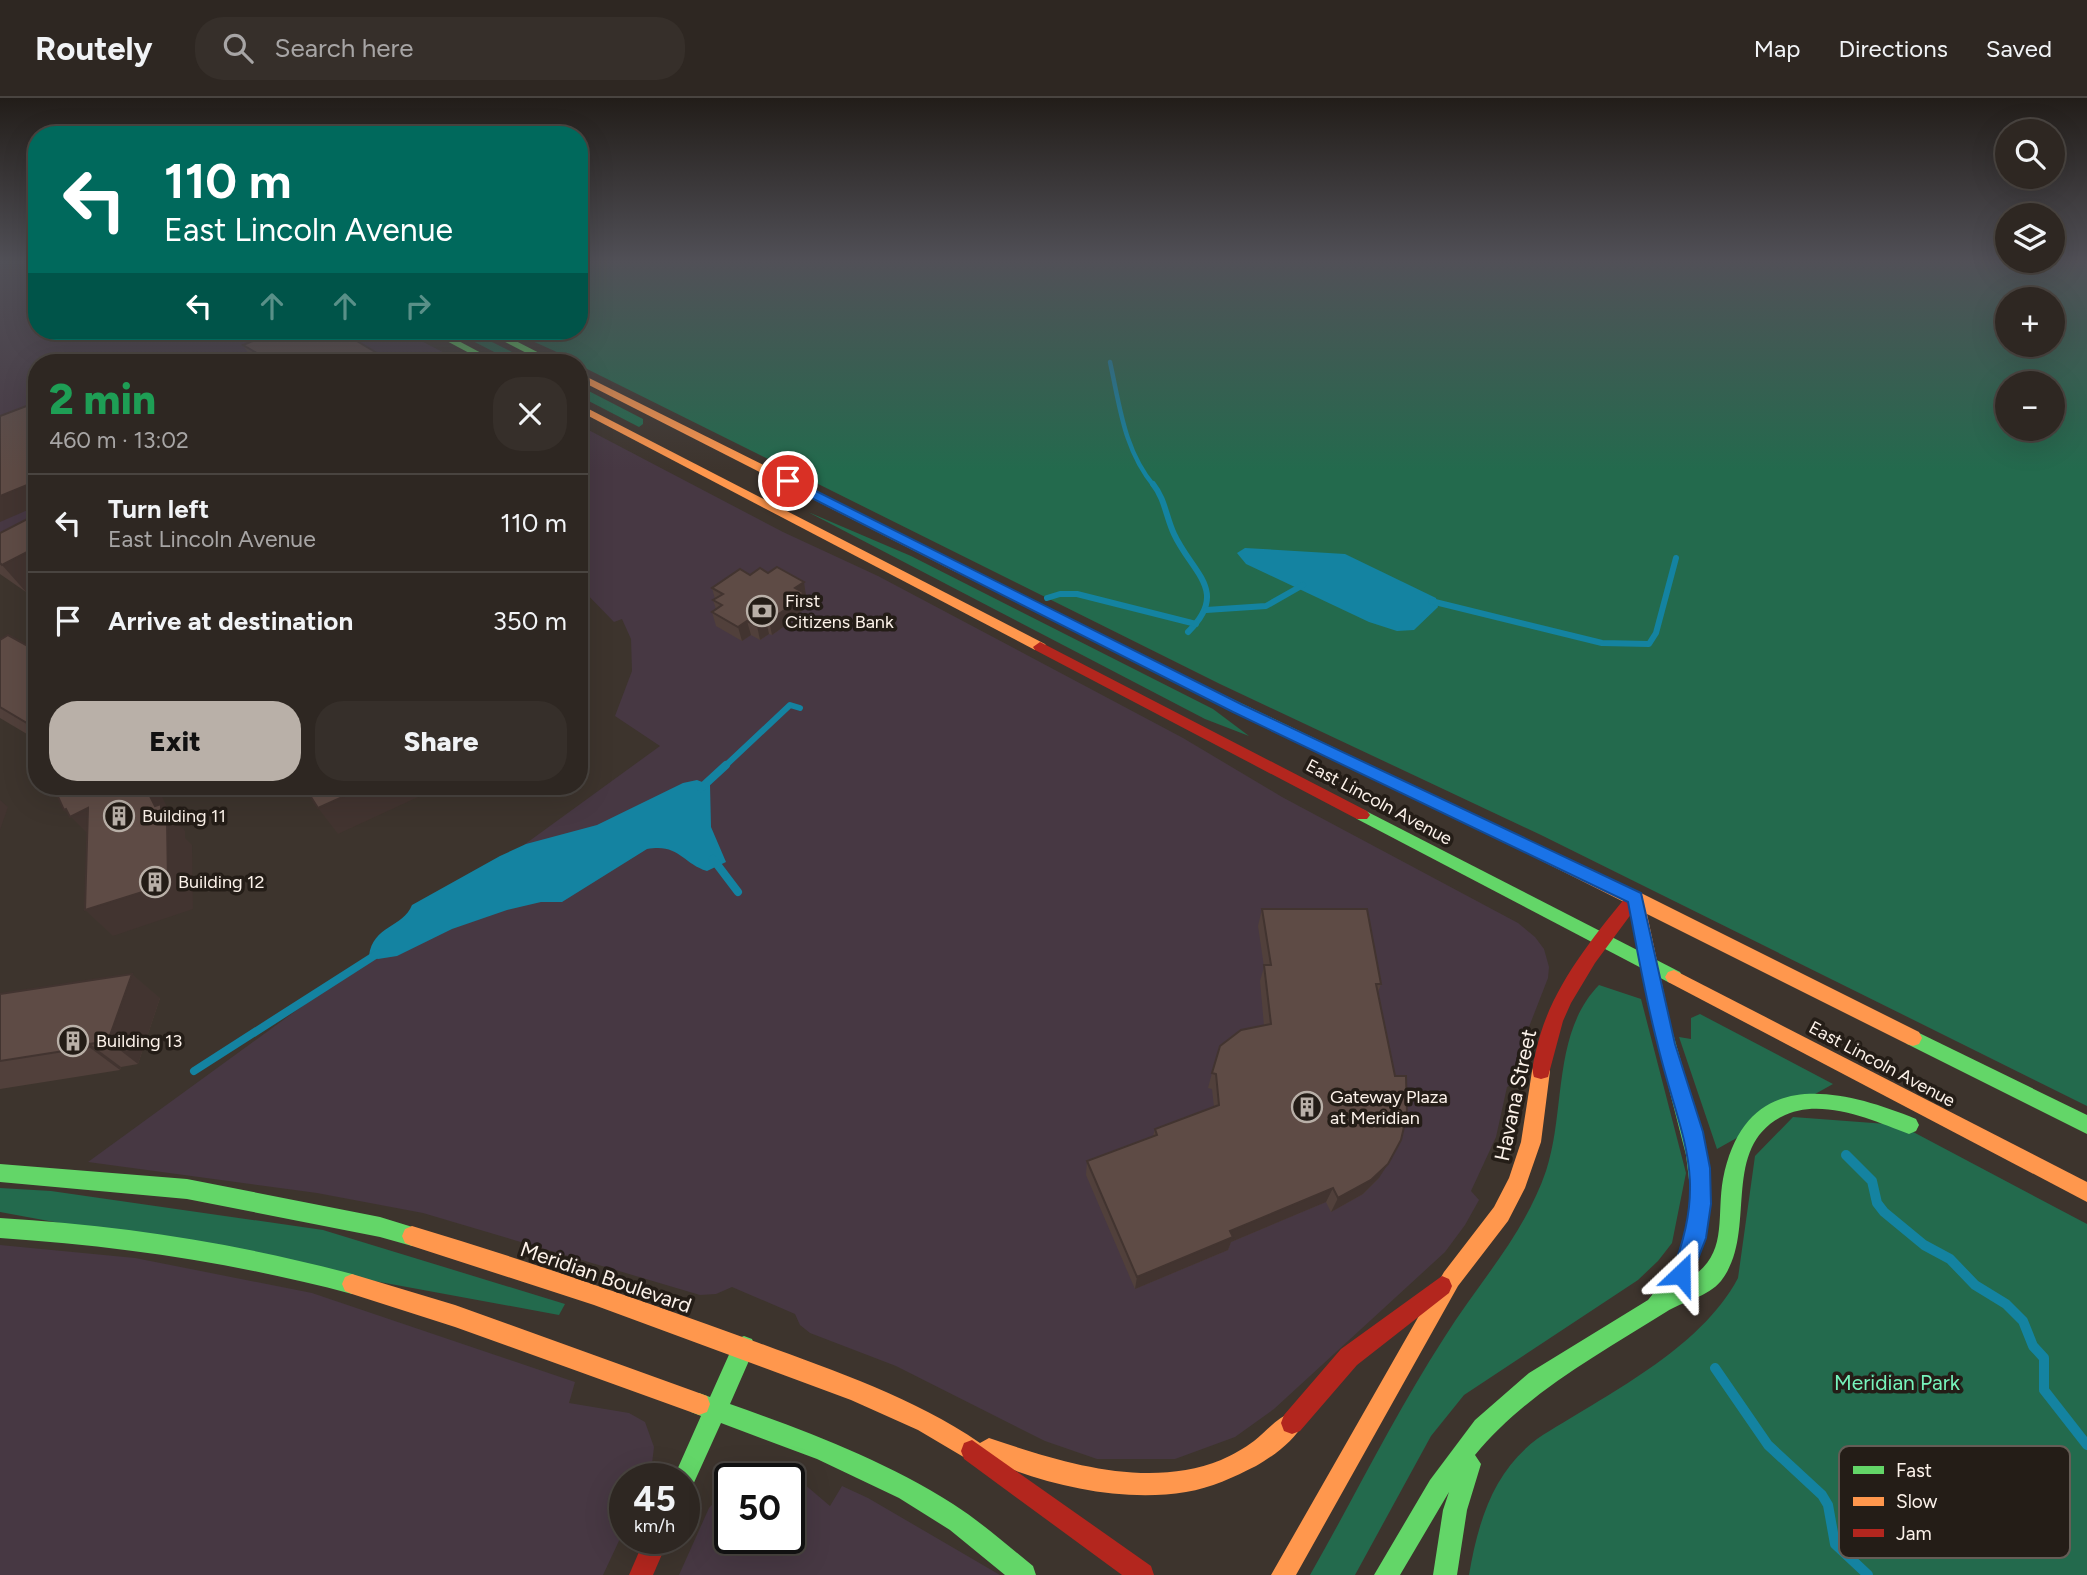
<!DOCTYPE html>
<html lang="en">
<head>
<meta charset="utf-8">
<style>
  body { margin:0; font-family:Figtree,sans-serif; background:#362f2a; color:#f1f3f6; height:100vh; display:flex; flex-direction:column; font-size:26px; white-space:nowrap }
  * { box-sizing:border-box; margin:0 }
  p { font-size:23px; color:#a7a5a5 }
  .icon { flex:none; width:38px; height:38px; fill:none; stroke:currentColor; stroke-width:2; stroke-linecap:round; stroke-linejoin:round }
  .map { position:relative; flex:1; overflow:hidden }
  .side { position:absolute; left:28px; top:256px; width:560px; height:441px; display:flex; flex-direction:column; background:#2e2722; border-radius:28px; box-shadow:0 7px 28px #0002,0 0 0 2px #494440 }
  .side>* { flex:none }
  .guide { position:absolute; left:28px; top:28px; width:560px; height:214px; border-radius:28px; box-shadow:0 7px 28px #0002,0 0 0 2px #494440; background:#00695c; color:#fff; overflow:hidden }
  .buttons { position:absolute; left:1995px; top:21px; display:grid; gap:14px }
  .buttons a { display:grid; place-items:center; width:70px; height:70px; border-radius:50%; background:#2e2722; box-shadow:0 7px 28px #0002,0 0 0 2px #494440; font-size:35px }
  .speed { position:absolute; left:609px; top:1365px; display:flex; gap:14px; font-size:35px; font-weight:700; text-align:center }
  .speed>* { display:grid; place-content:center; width:91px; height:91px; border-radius:50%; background:#2e2722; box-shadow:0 7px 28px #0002,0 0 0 2px #494440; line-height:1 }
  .speed small { font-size:18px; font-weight:400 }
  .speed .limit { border:4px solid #111; border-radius:10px; background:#fff; color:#111 }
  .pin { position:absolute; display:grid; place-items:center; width:60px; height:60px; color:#fff; margin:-30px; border:4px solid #fff; border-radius:50%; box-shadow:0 2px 7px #0007 }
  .me { position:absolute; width:77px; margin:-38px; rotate:23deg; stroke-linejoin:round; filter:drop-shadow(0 0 5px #0008) }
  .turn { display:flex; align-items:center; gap:24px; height:147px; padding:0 21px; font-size:32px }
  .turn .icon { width:91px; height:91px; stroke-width:2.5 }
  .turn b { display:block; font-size:49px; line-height:60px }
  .lanes { display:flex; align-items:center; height:66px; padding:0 21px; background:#0003; justify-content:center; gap:35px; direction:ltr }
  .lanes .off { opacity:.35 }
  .round { display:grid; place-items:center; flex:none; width:74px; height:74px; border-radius:28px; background:#362f2a }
  .summary { display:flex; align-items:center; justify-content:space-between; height:119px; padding:0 21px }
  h1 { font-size:42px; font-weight:800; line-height:52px; color:#1e9e55 }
  .cta { display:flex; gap:14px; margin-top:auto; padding:14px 21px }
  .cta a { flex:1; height:80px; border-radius:28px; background:#b9b0a8; color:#111; font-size:28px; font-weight:800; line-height:80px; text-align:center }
  .cta a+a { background:#362f2a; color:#f1f3f6 }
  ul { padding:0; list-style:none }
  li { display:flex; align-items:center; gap:21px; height:98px; padding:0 21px; border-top:2px solid #494440 }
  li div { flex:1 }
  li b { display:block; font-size:26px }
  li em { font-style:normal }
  header { display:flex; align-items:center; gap:42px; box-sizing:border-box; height:98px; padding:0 35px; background:#2e2722; border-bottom:2px solid #494440 }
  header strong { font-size:33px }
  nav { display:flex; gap:38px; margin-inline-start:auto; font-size:24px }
  .search { width:490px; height:63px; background:#362f2a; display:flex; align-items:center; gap:18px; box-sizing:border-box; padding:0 24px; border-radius:28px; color:#a7a5a5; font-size:26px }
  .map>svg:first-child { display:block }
  .commercial { fill:#473843 }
  .green { fill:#236a4d; fill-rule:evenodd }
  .water { fill:#1483a1 }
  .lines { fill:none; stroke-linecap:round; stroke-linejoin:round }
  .stream-far3 { stroke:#1483a1; stroke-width:4.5 }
  .stream-far2 { stroke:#1483a1; stroke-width:6 }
  .stream-far1 { stroke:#1483a1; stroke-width:8 }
  .stream { stroke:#1483a1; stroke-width:10 }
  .fast { fill:#63d668; fill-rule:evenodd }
  .slow { fill:#ff974d; fill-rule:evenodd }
  .jam { fill:#b3261e; fill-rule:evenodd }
  .wall { fill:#51403b }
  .shaded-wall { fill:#423430 }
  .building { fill:#5e4b45; stroke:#423430; stroke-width:2 }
  .route { fill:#1a73e8; stroke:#114b97; stroke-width:2 }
  .labels { text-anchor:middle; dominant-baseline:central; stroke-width:7; stroke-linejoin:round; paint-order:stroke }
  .poi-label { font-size:18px; fill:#fcf2ea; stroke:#241d17; text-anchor:start }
  .street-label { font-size:18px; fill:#fcf2ea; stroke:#241d17 }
  .near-street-label { font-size:21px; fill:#fcf2ea; stroke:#241d17 }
  .near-park-label { font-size:21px; fill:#77f4bc; stroke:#241d17 }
  .key { fill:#241d17; stroke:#655d56; stroke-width:2 }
  .key-label { font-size:19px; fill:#fcf2ea }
</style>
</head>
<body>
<header>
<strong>Routely</strong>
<div class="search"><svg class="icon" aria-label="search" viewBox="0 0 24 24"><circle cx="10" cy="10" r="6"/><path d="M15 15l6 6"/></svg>Search here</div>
<nav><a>Map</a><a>Directions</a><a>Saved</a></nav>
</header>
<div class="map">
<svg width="2087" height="1477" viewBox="0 0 2087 1477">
  <rect width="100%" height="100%" fill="#3d342d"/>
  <!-- commercial -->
  <g class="commercial">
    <path d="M0,165H37V233H402L462,264H37V428L0,445Z"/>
    <path d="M579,327L783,434L878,478L1183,640L1282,699L1518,825L1535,839L1544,851L1549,869L1548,880L1527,934L1519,982L1507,989L1496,1039L1471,1093L1479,1102L1465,1127L1445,1154L1274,1311L1235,1339L1175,1361H1097L1045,1343L896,1268L810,1235L800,1227L795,1216L732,1189L716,1196L700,1197L423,1115L317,1095L88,1064L660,648L615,618L632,573L631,541L622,521L614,524L579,488Z"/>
    <path d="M0,1147L135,1160L312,1195L575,1284L569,1305L629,1315L645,1324L654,1349L651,1374L648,1381H625V1430L603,1477H0Z"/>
    <path d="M774,1371L790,1374L830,1408L842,1388L868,1400L1000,1477H679L709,1410L730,1388V1440H789V1381H740Z"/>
  </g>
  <!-- green -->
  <g class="green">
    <path d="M579,165H2087V1008L1541,737L1220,586L579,267V264L510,233H579ZM2007,201H2053V247H2007ZM2007,285H2053V331H2007Z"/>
    <path d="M453,233H470L532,264H514Z"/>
    <path d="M579,288L643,321V326L639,329L579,298Z"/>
    <path d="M808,414L911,458L1213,611L1249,638L1205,621Z"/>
    <path d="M1599,887L1641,901L1686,1075L1672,1145L1658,1163L1638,1182L1464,1297L1431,1338L1355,1477H1310C1355,1398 1395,1316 1444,1240C1479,1184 1524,1137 1546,1073C1566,1013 1552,935 1599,887Z"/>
    <path d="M1700,916L1833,986L1717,1051L1679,939L1691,941V920Z"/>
    <path d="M1793,1019L1900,1027L2087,1126V1477H1469C1478,1424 1493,1374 1537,1341C1605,1297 1700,1252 1738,1180L1755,1058Z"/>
    <path d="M0,1090L51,1093L323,1132L565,1206L559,1217L0,1114Z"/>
  </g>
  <!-- water -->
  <g class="water">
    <path d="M1245,450L1345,456L1436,500L1438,509L1414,532L1397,533L1369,524L1246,466L1237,455Z"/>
    <path d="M697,682L710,687L711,729L726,764L707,773C682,765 679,745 647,751L562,804H541L507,812L452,831L397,858L378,861L369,858C373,827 403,830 412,807L500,758L526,746L597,727L683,685Z"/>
  </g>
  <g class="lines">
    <!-- stream-far3 -->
    <path class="stream-far3" d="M1110,264C1120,309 1124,352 1154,388"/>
    <!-- stream-far2 -->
    <g class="stream-far2">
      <path d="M1153,386C1165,401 1166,419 1174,436C1192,475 1230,493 1188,534"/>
      <path d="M1047,500L1060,496H1077L1196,526"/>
      <path d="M1431,503L1602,545L1649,546L1656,535L1676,460"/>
      <path d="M1206,512L1266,508L1303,487"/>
      <path d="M724,669L790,607L800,610"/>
    </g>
    <!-- stream-far1 -->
    <g class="stream-far1">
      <path d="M701,690L726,667"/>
      <path d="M713,761L738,794"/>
      <path d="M194,973L377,856"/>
    </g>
    <!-- stream -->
    <g class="stream">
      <path d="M1846,1057L1872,1083L1877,1105L1884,1114L1924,1147L1950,1161L1975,1187L2006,1206L2023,1223L2033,1248L2044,1260V1292L2087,1347"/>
      <path d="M1715,1270L1768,1347L1822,1397L1828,1407L1835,1446L1868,1477"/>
    </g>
    <!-- fast -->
    <g class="fast">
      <path d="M428,233H440L498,264H486Z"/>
      <path d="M484,233H496L557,264H544Z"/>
      <path d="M1159,566L1542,749L1544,753L1542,757H1530L1154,574L1152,571L1154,568Z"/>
      <path d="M1362,711L1680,874L1683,879L1680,884L1674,886L1668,884L1357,721L1354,717L1357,713Z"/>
      <path d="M1662,920L1668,922L1671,928C1694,1015 1732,1095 1688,1181C1729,1158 1716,1120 1723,1081C1745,970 1835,988 1916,1021L1919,1027L1916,1033L1909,1036C1872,1022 1820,998 1781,1019C1719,1052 1759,1135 1721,1183C1708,1199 1683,1203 1666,1214C1598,1257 1527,1294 1475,1357L1481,1366L1467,1412L1457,1477H1433L1443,1412L1449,1394L1400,1477H1374L1430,1382L1475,1322L1529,1275L1648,1202L1668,1177L1681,1151L1688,1122L1690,1090L1686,1057L1653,928L1656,922Z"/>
      <path d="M1913,932L2087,1017V1036L1907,946L1904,940L1907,934Z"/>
      <path d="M0,1066L187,1081L380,1119L419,1131L422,1138L419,1145L412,1148L380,1139L187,1101L0,1084Z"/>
      <path d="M0,1120C120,1127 236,1145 352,1176L359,1179L362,1186L359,1193L352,1196C236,1165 120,1148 0,1140Z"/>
      <path d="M744,1238L752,1241L755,1249L730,1306C806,1333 884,1362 953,1406C981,1424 1007,1447 1033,1468L1036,1477H1005L950,1432L899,1400L817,1361L721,1325L692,1389L684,1392V1381H673L701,1318L691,1314L688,1306L691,1298L699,1295L710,1299L736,1241Z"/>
    </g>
    <!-- slow -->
    <g class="slow">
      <path d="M579,275L966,468L967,471L961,475L956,474L579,282Z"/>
      <path d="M579,306L1045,546L1047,549L1045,552H1035L579,313Z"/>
      <path d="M1536,747L1641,795L1919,934L1922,940L1919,946L1913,948L1907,946L1647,816L1671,928L1668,934L1662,936L1656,934L1628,806L1530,757L1528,753L1530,749Z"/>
      <path d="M1674,872L2087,1084V1104L1668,884L1665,879L1668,874Z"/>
      <path d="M1541,965L1548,967L1550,973L1541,1044L1525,1090L1508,1123L1458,1188L1296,1477H1271L1444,1174L1494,1109L1509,1080L1521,1044L1532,973L1534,967Z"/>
      <path d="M412,1128C529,1163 644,1203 759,1245C834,1273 913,1299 980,1345L989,1340C1060,1364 1147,1392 1221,1362C1232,1357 1245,1350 1254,1343C1266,1333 1277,1320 1292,1314L1300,1317L1303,1325C1296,1342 1272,1359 1256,1368C1234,1379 1211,1390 1186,1394C1119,1405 1042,1386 981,1359L972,1364L918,1332L851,1302L594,1207L412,1148L405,1145L402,1138L405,1131Z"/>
      <path d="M352,1176L455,1207L699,1295L707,1298L710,1306L707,1314L699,1317L455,1229L352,1196L345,1193L342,1186L345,1179Z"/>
    </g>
    <!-- jam -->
    <g class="jam">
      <path d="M961,467L1164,568L1166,571L1164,574H1154L956,474V468Z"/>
      <path d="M1040,544L1367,713L1370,717L1367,721H1357L1035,552L1033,549Z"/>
      <path d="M1635,793L1641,795L1643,800L1595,865L1571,905L1563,923L1548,979L1541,981L1534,979C1531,970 1534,962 1536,953C1549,892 1591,842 1629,795Z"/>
      <path d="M1442,1178L1449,1181L1452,1188L1449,1195L1357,1267L1300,1333L1292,1336L1284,1333L1281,1325L1284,1317L1341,1251Z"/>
      <path d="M972,1342L1151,1468L1154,1477H1122L964,1361L961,1353L964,1345Z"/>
      <path d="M645,1440H669L653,1477H629Z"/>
    </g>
  </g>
  <!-- wall -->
  <g class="wall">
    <path d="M243,247L392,264H259L250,258Z"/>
    <path d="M0,435L26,494L0,476Z"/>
    <path d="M750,477L806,498L805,499L807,509L800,514V517L772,537L769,536L760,542L751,537L742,543L716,528L712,514L716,511L713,502L715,501L712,490Z"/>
    <path d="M0,542L37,553V642L0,620Z"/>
    <path d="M1262,811L1381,886L1378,894L1379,1080L1363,1096L1331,1114L1326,1104L1231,1144L1228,1152L1135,1191L1086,1077L1087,1063L1153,1038L1155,1031L1214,1009L1212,991L1208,990L1212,975L1264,928L1260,883L1264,869L1258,828Z"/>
    <path d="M0,896L160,900L138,966L121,969L120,972L0,991Z"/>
  </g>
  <!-- shaded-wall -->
  <g class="shaded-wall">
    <path d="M37,383V408L0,424V398Z"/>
    <path d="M37,449V488L26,494L2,467Z"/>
    <path d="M804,484L806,498L805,499L807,509L800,514V517L772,537L769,523L795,490Z"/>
    <path d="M766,522L769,536L760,542L757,528Z"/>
    <path d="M747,523L751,537L742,543L738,529Z"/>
    <path d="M145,688H157L171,717L185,733V740L192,747L193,811L113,838L85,812L161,722Z"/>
    <path d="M367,688H442L338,736L318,710Z"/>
    <path d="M0,702L8,709L0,732Z"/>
    <path d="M88,710L97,745L64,712L66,711Z"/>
    <path d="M132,876L160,900L138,966L108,943Z"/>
    <path d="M90,946L121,969L120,972L89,949Z"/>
    <path d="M1388,1066L1379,1080L1363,1096L1331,1114L1338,1100Z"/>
    <path d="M1333,1090L1326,1104L1231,1144L1228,1152L1135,1191L1137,1179L1230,1133Z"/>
  </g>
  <!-- building -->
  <g class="building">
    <path d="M277,233H340L392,264H272L243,247Z"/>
    <path d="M37,304V383L0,398V318Z"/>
    <path d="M37,416V449L2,467L0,465V435Z"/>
    <path d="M777,469L804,484L795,490L804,495L794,501L797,503L769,523L766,522L757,528L747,523L738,529L712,514L722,507L713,502L723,496L712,490L740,471L750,477L760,470L768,475Z"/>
    <path d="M8,537L37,553V631L0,609V542Z"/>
    <path d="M53,688H145L155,708L161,706V722L167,721L168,786L85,812L88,710L70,719L66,711L64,712Z"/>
    <path d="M304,688H367L318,710Z"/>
    <path d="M1262,811H1367L1381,886H1376L1395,978H1406L1407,1016L1401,1042L1388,1066L1371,1082L1338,1100L1333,1090L1230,1133L1233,1139L1137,1179L1087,1063L1157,1037L1155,1031L1219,1007L1216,976L1212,975L1220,948L1241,932L1271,926L1264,867H1271Z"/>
    <path d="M132,876L108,943L90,946L89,949L0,963V896Z"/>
  </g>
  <!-- sky -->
  <linearGradient id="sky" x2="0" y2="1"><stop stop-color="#221d19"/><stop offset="0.44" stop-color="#515057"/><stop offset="1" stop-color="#515057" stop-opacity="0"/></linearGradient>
  <rect width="2087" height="372" fill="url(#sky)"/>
  <!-- route -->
  <path class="route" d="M784,381H792L1243,607L1641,795L1675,946L1703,1034L1710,1070L1711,1106L1706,1140L1689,1184L1681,1187L1674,1184L1671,1176C1711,1078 1679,1038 1657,944C1645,898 1637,850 1628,804L1233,614L784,386Z"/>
  <!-- icons -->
  <defs>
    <g id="bank-ring" transform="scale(1.575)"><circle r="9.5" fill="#241d17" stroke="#b9b0a8" stroke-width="1.5"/><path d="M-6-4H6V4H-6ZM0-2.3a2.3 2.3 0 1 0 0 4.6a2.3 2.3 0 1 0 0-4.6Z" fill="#b9b0a8"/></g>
    <g id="building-ring" transform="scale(1.575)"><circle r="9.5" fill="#241d17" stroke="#b9b0a8" stroke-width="1.5"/><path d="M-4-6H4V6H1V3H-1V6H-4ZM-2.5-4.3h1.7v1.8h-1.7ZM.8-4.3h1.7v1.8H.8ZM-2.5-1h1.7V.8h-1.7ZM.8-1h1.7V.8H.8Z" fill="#b9b0a8"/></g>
  </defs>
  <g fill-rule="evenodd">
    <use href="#bank-ring" x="762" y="513"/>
    <use href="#building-ring" x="119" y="718"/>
    <use href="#building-ring" x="155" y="784"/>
    <use href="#building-ring" x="73" y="943"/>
    <use href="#building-ring" x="1307" y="1009"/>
  </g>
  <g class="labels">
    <!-- poi labels -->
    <g class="poi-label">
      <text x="785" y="503">First<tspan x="785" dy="21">Citizens Bank</tspan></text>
      <text x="142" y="718">Building 11</text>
      <text x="178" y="784">Building 12</text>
      <text x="96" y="943">Building 13</text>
      <text x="1330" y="999">Gateway Plaza<tspan x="1330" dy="21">at Meridian</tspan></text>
    </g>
    <!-- street labels -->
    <g class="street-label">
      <text transform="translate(1379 704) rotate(28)">East Lincoln Avenue</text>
      <text transform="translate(1882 966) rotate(28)">East Lincoln Avenue</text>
    </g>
    <!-- near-street labels -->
    <g class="near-street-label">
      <text transform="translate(1515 997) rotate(-78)">Havana Street</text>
      <text transform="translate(606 1179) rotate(19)">Meridian Boulevard</text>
    </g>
    <!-- near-park labels -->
    <g class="near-park-label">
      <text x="1897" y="1284">Meridian Park</text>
    </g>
  </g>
  <!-- legend -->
  <rect x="1839" y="1348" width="231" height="112" rx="10" class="key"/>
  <rect x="1853" y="1368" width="31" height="8" fill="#63d668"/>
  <rect x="1853" y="1399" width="31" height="9" fill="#ff974d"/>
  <rect x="1853" y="1431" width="31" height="8" fill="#b3261e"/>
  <g class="key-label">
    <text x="1896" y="1379">Fast</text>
    <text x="1896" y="1410">Slow</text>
    <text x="1896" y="1442">Jam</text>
  </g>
</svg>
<div class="buttons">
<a><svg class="icon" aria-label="search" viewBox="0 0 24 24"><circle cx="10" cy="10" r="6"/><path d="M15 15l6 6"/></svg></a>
<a><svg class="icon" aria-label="layers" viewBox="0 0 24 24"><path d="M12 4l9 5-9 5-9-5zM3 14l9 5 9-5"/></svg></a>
<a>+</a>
<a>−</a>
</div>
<div class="speed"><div>45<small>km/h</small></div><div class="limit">50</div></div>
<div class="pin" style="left:788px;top:383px;background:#d93025"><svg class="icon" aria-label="arrive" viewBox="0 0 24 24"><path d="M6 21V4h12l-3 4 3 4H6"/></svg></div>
<svg class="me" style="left:1681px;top:1176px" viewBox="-20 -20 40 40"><path d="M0-17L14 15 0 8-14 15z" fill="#1a73e8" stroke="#fff" stroke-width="4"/></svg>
<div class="guide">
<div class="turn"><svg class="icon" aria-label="left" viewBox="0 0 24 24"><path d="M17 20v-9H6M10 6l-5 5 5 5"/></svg><div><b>110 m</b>East Lincoln Avenue</div></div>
<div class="lanes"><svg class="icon" aria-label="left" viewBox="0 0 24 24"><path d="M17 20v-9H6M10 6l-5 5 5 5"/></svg><svg class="icon off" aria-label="ahead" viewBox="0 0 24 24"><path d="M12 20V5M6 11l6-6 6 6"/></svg><svg class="icon off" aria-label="ahead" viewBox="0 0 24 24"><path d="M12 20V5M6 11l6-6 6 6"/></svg><svg class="icon off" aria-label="right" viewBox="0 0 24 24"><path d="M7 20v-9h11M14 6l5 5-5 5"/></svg></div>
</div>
<section class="side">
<div class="summary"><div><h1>2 min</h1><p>460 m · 13:02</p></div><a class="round"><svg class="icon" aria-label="close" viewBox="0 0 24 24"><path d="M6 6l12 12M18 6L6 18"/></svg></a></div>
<ul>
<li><svg class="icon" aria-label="left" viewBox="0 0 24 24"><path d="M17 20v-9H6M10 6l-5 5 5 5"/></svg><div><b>Turn left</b><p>East Lincoln Avenue</p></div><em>110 m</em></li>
<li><svg class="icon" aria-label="arrive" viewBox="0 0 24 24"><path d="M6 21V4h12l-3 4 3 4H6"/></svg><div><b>Arrive at destination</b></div><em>350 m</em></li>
</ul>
<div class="cta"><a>Exit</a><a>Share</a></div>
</section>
</div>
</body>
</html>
